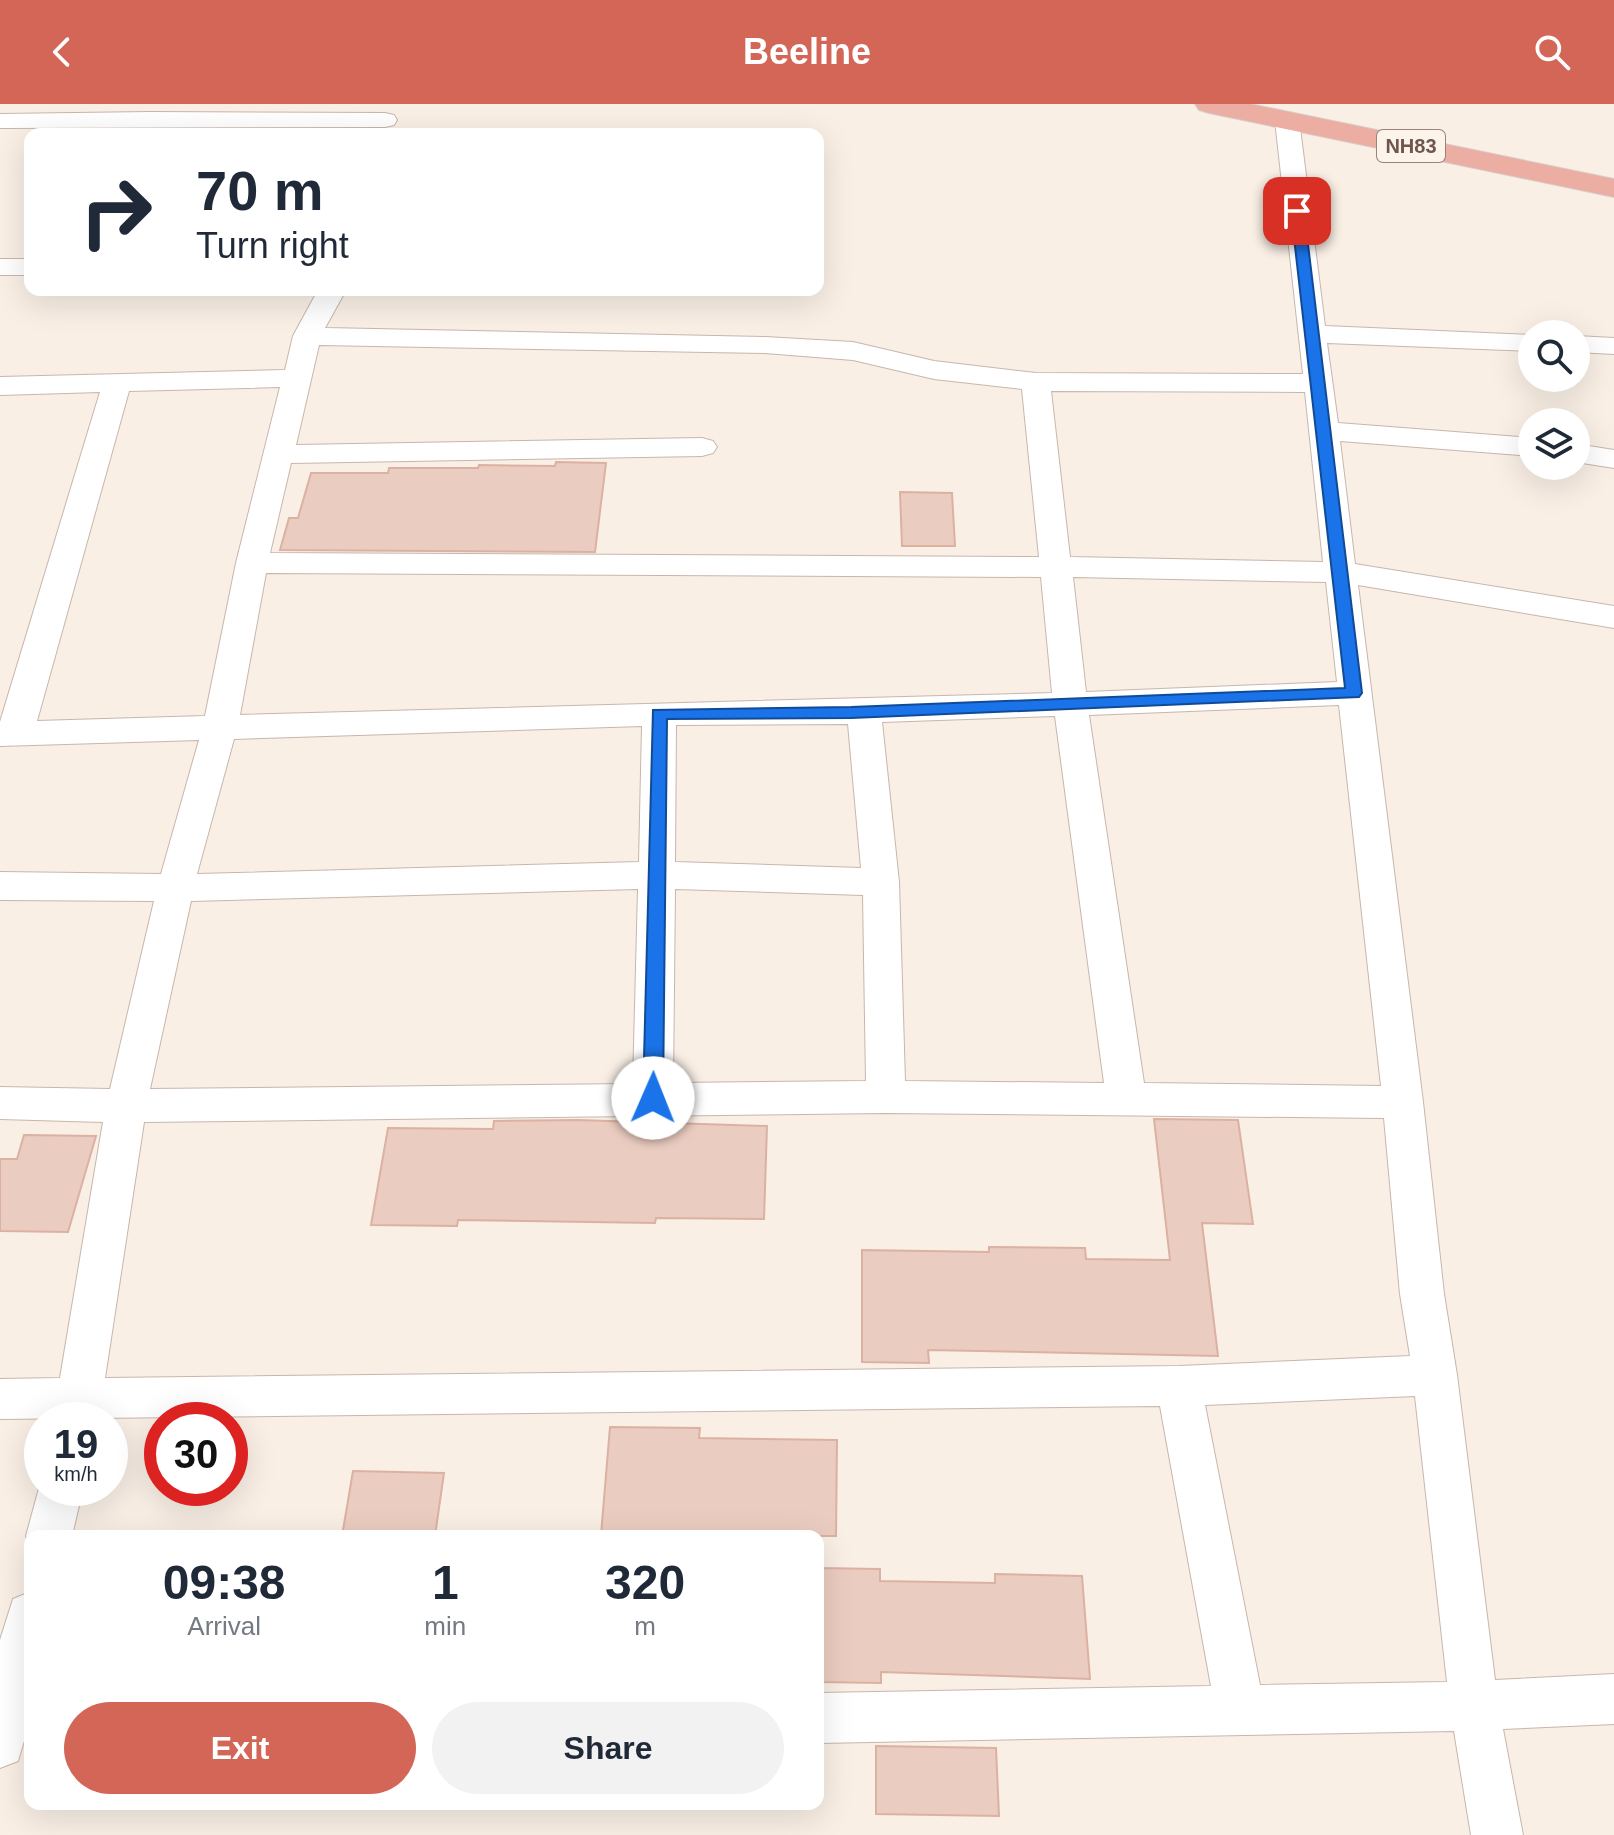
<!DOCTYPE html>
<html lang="en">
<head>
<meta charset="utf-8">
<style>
  body { margin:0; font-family:Arial,sans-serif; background:#f2f2f3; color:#1f2937; height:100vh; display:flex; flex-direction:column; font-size:30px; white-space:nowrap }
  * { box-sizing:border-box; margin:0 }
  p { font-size:26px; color:#747a83 }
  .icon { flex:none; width:44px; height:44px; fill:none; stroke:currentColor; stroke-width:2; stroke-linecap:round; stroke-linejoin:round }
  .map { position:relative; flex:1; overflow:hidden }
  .details { position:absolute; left:24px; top:1426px; width:800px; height:280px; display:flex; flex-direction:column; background:#fff; border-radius:16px; box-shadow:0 8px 32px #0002 }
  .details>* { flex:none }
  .guide { position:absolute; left:24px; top:24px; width:800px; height:168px; border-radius:16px; box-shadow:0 8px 32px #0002; background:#fff; color:#1f2937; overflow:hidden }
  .tools { position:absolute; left:1518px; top:216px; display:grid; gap:16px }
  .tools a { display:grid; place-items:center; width:72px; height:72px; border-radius:50%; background:#fff; box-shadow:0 8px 32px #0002; font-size:40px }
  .speed { position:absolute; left:24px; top:1298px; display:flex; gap:16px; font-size:40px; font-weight:700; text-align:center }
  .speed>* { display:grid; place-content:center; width:104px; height:104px; border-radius:50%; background:#fff; box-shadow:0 8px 32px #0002; line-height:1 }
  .speed small { font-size:20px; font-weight:400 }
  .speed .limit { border:12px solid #d22; background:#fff; color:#111 }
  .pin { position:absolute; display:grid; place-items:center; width:68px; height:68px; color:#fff; margin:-34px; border-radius:16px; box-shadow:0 4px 12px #0006 }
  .me { position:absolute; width:88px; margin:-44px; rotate:1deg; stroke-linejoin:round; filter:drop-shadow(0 0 6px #0008) }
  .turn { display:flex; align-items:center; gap:28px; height:168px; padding:0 40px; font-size:36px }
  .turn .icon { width:104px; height:104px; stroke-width:2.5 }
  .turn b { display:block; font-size:56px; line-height:68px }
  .eta { display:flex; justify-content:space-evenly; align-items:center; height:136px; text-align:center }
  .eta b { font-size:48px; font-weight:700; line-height:56px }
  .button { display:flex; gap:16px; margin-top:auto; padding:16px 40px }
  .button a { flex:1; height:92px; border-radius:48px; background:#d46658; color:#fff; font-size:32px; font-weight:700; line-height:92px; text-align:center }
  .button a+a { background:#f2f2f3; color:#1f2937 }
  header { display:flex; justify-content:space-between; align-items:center; height:104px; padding:0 40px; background:#d46658; color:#fff; font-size:36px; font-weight:700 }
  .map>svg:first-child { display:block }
  .building { fill:#ebccc0; stroke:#dbb1a2; stroke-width:2 }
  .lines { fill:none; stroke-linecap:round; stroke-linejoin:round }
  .street-casing { stroke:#c8b6ac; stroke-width:2 }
  .highway-casing { stroke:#d6cfcd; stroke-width:2 }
  .street { fill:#fff; fill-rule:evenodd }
  .highway { fill:#ecada3; fill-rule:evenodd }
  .route { fill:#1a73e8; stroke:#114b97; stroke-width:2 }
  .labels { text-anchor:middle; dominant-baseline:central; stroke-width:6; stroke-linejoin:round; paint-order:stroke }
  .shield { fill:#fcf3ea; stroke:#99847c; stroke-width:2 }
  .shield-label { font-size:20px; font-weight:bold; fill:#6e554d }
</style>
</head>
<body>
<header><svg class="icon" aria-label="back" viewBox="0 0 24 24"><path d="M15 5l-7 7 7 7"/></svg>Beeline<svg class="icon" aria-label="search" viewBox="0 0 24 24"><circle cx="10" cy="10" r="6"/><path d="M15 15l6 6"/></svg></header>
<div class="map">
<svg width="1614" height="1731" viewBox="0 0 1614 1731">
  <rect width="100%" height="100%" fill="#f9efe5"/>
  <!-- building -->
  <g class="building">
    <path d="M556,358L606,359L595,448L280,446L289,414H298L311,369H388L389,364H478L479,361L555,362Z"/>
    <path d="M900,388L952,389L955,442H902Z"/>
    <path d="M1154,1015L1238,1016L1253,1120L1202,1119L1218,1252L928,1246L929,1259L862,1258V1146L989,1148V1143L1085,1144L1086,1155L1170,1156Z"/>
    <path d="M578,1016L767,1022L764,1115L656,1114L655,1119L458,1116L457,1122L371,1121L388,1024L493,1025L494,1017Z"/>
    <path d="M24,1031L96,1032L68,1128L0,1127V1055H17Z"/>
    <path d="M610,1323L700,1324L699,1334L837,1336L836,1432L601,1431Z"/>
    <path d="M353,1367L444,1369L435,1432H342Z"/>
    <path d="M818,1464L880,1465V1477L995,1479V1470L1082,1472L1090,1575L881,1568V1579L818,1578Z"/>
    <path d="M876,1642L996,1644L999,1712L876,1710Z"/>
  </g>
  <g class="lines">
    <!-- street casing -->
    <g class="street-casing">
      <g id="street">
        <path d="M149,8L385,9L394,11L397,16L394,21L385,23L0,24V10Z"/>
        <path d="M1287,9L1296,11L1299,16L1325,222L1532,231V247L1327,239L1338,319L1532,334V352L1340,337L1355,460L1614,502V524L1358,481L1423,998L1444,1190L1457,1271L1495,1576L1614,1570V1620L1503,1625L1523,1731H1471L1454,1627L818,1639V1589L1211,1582L1160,1302L0,1315V1275L60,1274L103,1018L0,1015V983L110,985L154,797L0,796V768L161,770L199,636L0,642V618L100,288L0,291V273L285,266L293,232L318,186H346L325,224L765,233L853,238L934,257L1036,269L1303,270L1275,16L1278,11ZM319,241L765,249L853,256L934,275L1022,285L1039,453L270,449L291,359L702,352L713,349L717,343L713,337L702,334L296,341ZM280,283L236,459L205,612L37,617L129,287ZM1051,287L1305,288L1323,458L1070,453ZM266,469L1041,473L1052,589L240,611ZM1073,473L1326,478L1337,578L1086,588ZM1339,601L1381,982L1144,979L1089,611ZM1055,612L1104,979L905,977L899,778L882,618ZM848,620L861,764L675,758L676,621ZM642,622L639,758L197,770L234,635ZM638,785L633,980L150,985L191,797ZM675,785L863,791L866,977L673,979ZM886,1009L1384,1014L1400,1190L1410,1252L1179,1262L105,1274L144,1018ZM1415,1292L1447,1578L1260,1581L1205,1301Z"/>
        <rect x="0" y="155" width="30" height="16"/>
        <path d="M1576,232L1614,234V250L1576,248Z"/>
        <path d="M1576,340L1614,346V364L1576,358Z"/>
        <path d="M42,1373V1384H83L72,1432H30V1442L26,1432Z"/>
        <path d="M30,1488V1617L18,1657L0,1664V1536L13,1495Z"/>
      </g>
    </g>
    <!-- highway casing -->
    <g class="highway-casing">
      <path id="highway" d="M1195,0H1250L1614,75V93L1209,9L1199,6Z"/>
    </g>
    <!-- street -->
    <use href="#street" class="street"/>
    <!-- highway -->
    <use href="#highway" class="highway"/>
  </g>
  <!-- route -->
  <path class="route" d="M1297,104L1304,107L1362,589L1359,593L851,614L667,615L663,994L660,999H646L643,994L653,606L851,603L1345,584L1291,107Z"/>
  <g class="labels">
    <!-- shield labels -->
    <rect class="shield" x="1377" y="26" width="68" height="32" rx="6"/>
    <g class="shield-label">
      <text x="1411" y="42">NH83</text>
    </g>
  </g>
</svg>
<div class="tools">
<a><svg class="icon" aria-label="search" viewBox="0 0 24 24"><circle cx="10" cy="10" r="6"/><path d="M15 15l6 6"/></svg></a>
<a><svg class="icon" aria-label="layers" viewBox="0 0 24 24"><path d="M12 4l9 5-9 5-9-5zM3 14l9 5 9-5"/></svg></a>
</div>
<div class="speed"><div>19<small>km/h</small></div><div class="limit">30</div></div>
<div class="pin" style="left:1297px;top:107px;background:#d93025"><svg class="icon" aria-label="arrive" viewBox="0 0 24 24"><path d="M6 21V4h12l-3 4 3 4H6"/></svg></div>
<svg class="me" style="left:653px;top:994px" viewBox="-20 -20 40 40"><circle r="19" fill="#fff"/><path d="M0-13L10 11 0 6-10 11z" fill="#1a73e8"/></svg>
<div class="guide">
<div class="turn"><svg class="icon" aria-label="right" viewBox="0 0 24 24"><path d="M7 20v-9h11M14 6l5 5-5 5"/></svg><div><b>70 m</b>Turn right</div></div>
</div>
<section class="details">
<div class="eta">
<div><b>09:38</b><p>Arrival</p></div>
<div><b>1</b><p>min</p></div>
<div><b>320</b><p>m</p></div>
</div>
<div class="button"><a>Exit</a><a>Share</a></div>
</section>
</div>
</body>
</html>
